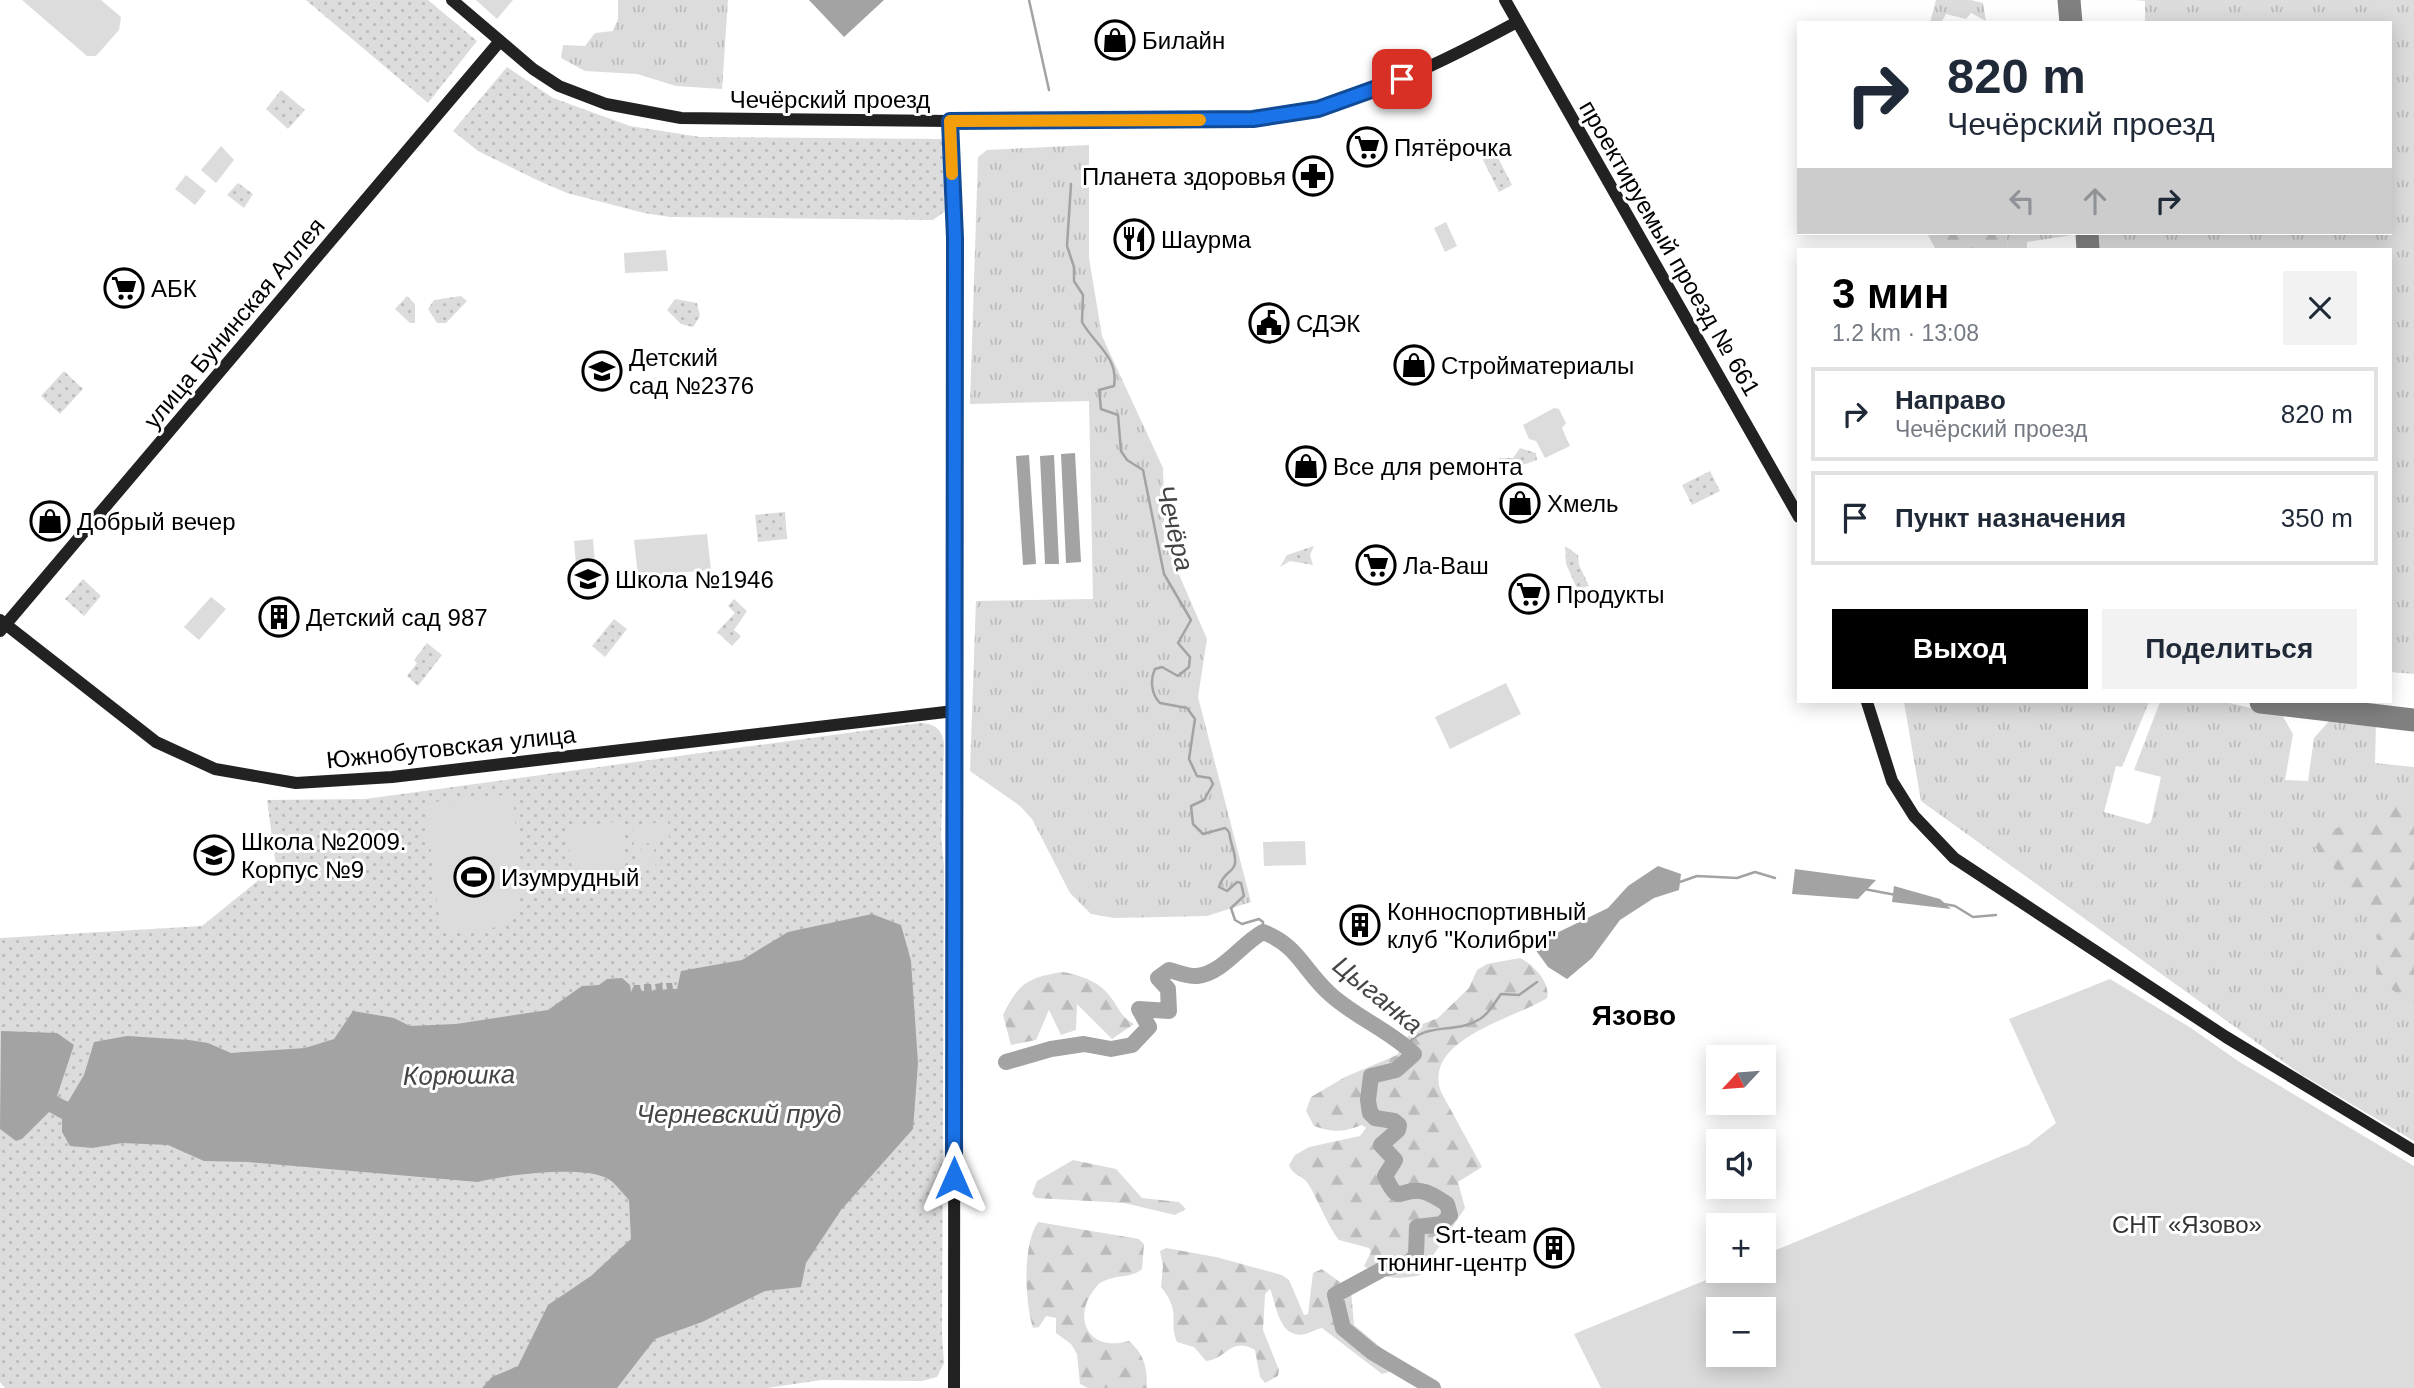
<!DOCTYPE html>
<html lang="ru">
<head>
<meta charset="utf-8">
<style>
  body { margin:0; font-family:Arial,sans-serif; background:#f2f2f3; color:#1f2937; height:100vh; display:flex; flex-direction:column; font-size:26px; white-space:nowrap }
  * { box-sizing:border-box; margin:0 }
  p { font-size:23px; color:#747a83 }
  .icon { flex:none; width:38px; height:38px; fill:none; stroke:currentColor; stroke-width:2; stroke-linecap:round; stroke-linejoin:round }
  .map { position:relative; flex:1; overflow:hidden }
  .sheet { position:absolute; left:1797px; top:248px; width:595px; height:455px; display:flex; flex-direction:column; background:#fff; border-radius:0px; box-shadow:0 4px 18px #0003 }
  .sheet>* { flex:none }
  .guide { position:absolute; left:1797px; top:21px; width:595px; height:214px; border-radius:0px; box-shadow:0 4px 18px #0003; background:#fff; color:#1f2937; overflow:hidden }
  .needle { width:46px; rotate:244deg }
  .buttons { position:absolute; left:1706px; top:1045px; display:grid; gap:14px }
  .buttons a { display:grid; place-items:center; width:70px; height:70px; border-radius:0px; background:#fff; box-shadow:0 4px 18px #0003; font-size:35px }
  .pin { position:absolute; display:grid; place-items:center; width:60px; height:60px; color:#fff; margin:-30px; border-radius:14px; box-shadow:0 4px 10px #0006 }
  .me { position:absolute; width:77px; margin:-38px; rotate:0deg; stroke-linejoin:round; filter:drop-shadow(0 0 5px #0008) }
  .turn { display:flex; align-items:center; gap:24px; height:147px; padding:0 35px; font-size:32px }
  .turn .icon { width:91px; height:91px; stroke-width:2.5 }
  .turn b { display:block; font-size:49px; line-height:60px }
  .lanes { display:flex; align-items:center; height:66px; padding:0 35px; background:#0003; justify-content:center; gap:35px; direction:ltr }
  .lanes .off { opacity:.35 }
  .round { display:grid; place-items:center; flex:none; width:74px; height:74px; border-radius:0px; background:#f2f2f3 }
  .head { display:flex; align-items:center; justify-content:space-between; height:119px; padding:0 35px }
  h1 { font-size:42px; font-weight:600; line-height:52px; color:#000 }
  .primary-button { display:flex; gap:14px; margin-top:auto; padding:14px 35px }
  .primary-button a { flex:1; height:80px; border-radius:0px; background:#000; color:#fff; font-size:28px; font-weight:600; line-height:80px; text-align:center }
  .primary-button a+a { background:#f2f2f3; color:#1f2937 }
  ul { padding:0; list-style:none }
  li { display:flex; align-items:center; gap:21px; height:94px; margin:0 14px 10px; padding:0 21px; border:4px solid #e0e1e3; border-radius:0px }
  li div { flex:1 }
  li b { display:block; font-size:26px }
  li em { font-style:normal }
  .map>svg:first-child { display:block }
  .grass { fill:url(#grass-tufts) }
  .forest { fill:url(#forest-firs) }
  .park { fill:url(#park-dots) }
  .garden { fill:#dcdcdc; fill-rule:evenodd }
  .water { fill:#a3a3a3 }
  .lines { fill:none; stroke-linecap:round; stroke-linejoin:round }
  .stream { stroke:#a3a3a3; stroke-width:2.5 }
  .river { stroke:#a3a3a3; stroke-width:16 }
  .taxiway { stroke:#808080; stroke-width:23 }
  .secondary { stroke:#222; stroke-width:12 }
  .route-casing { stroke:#114b97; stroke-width:18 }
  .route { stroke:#1a73e8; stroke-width:12 }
  .slow { stroke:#f59e0b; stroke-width:12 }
  .labels { text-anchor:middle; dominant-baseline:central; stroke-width:6; stroke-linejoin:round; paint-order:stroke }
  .poi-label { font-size:24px; fill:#000; stroke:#fff; text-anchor:start }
  .street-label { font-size:24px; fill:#000; stroke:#fff }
  .park-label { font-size:24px; fill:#333; stroke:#fff }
  .water-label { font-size:26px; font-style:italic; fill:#444; stroke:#fff }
  .quarter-label { font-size:28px; font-weight:bold; fill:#000; stroke:#fff }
</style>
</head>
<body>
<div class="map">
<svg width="2414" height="1388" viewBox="0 0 2414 1388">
  <defs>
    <pattern id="grass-tufts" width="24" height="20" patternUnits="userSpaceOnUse" patternTransform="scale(1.75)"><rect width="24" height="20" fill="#dcdcdc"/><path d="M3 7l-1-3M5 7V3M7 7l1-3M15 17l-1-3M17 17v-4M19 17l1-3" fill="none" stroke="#bbb"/></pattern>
    <pattern id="forest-firs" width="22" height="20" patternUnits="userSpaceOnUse" patternTransform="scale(1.75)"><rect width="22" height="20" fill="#dcdcdc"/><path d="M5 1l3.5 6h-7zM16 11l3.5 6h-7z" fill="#bbb"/></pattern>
    <pattern id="park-dots" width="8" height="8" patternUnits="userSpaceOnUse" patternTransform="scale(1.75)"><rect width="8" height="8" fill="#dcdcdc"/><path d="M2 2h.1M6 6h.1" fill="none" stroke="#bbb" stroke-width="1.8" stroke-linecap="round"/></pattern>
  </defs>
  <rect width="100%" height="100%" fill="#fff"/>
  <!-- grass -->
  <g class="grass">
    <path d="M476,0H513L497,19Z"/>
    <path d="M618,0H728L722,89L676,86L637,74L585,71L561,58L563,45L585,46L595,33L613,31L618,19Z"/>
    <path d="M1936,0H1971L1983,3L1986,21L1971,13L1966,19L1946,14L1941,23H1930Z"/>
    <path d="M2134,0H2414V674L2391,672L2390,250H2098L2097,233H2390V23H2145V1Z"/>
    <path d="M1089,145V258L1102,336L1163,468L1164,540L1207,639L1198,697L1251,902L1207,916L1114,918L1091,914L1070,893L1032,819L1020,806L970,771L976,601L1093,599L1089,401L970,404L978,157L987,150Z"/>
    <path d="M2006,233H2079V234L2027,242V250H2008Z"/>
    <path d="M1904,702H2149L2122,767L2116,766L2104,812L2148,824L2151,822L2161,777L2134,770L2160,702H2225L2282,715L2293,734L2285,780L2308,781L2314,738L2330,720L2376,723L2375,763L2414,767V1141L2299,1073L1921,801Z"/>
  </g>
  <!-- forest -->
  <g class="forest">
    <path d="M1927,233H2006L2008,250H1936Z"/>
    <path d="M2403,803L2414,804V1003L2376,980L2379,918L2308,839Z"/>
    <path d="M1520,958C1533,964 1551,983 1547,998C1514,1019 1422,1039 1441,1092L1482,1167L1458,1182L1465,1208L1420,1275C1400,1280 1381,1279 1364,1266L1371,1252L1369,1248L1339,1240C1327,1226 1313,1187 1305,1180C1298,1174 1293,1175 1289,1165L1295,1155L1309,1147L1360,1136L1366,1128L1362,1125C1344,1132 1332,1133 1314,1126L1306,1111L1311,1097L1345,1077L1397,1055L1408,1036L1420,1025L1438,1018L1469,988L1477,970L1487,964Z"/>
    <path d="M1062,972C1081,975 1101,982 1112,999C1120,1010 1121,1017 1134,1024L1112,1039L1077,1004L1076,1030L1061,1035L1049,1010L1036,1040L1011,1045L1003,1015C1019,983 1027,978 1062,972Z"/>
    <path d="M1073,1160L1116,1169L1142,1198L1179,1202L1186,1209L1175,1215L1124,1203L1036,1198L1032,1194L1037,1181Z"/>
    <path d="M1038,1222L1139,1239L1144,1244L1142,1269C1130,1280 1109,1273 1097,1286C1071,1315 1086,1353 1129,1341C1145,1355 1147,1368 1147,1388H1088L1080,1384L1077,1354L1071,1344L1056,1333V1318L1046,1316L1039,1327L1033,1328C1025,1302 1022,1245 1038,1222Z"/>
    <path d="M1166,1248L1216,1257L1282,1275L1289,1280L1304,1315L1308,1314L1313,1273L1322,1269L1351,1290L1354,1325L1390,1355L1389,1372L1382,1374L1322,1328C1316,1329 1312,1332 1306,1334C1278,1340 1277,1305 1270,1289L1265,1294L1263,1330L1279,1370L1278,1376L1265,1383L1260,1377L1255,1350C1231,1336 1227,1359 1206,1361L1194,1347L1177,1342C1168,1320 1182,1313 1161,1287L1163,1266L1160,1251Z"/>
  </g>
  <!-- park -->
  <g class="park">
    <path d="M306,0H428L477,41L428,103Z"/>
    <path d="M507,67L553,98L630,126L700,137L943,139L945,211L933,220L670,217L644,213L567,193L539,181L478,151L453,131Z"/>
    <path d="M281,90L305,110L288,129L266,109Z"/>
    <path d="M1489,140L1512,185L1499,192L1476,146Z"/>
    <path d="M238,183L253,194L244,208L227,195Z"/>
    <path d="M407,296L415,304V323H410L395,309Z"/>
    <path d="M461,296L467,301L446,323H437L428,309L434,300Z"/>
    <path d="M675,299L697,303L700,316L693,327L681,324L667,310Z"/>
    <path d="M64,371L83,389L60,414L41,396Z"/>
    <path d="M1520,448L1536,453L1537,460L1517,467L1509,461L1503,466L1498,464L1499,458H1513Z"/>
    <path d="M1710,471L1720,491L1692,505L1682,485Z"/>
    <path d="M785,512L787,539L758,542L755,515Z"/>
    <path d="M1314,546L1310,555L1313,565L1290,561L1280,567L1287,555Z"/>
    <path d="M1565,546L1578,555L1579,565L1589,586L1585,587L1584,595H1580L1566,564Z"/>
    <path d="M83,579L101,596L84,616L65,599Z"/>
    <path d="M734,599L747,611L734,630L741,636L732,646L717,632L735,613L728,606Z"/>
    <path d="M614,619L627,629L605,657L592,646Z"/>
    <path d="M427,643L442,655L418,686L407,676L417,663L414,660Z"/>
    <path d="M920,723C934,723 942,729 944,743L941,837L944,866L942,1336L944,1363L937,1377L922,1381L822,1380L767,1388H5L0,1382V938L202,926L276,866L267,800L365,799Z"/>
  </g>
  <!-- garden -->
  <g class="garden">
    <path d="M22,0H101L121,17L119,30L96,56H87Z"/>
    <path d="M221,146L234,160L216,183L201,170Z"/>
    <path d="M186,175L206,191L195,205L175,189Z"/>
    <path d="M1446,222L1457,246L1445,252L1434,228Z"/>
    <path d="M666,250L668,271L625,273L624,253Z"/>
    <path d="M1554,408L1559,409L1566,423L1562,428L1570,446L1545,458L1536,441L1529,439L1523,425Z"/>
    <path d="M707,534L711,570L638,576L634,540Z"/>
    <path d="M593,539L596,575L577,577L574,541Z"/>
    <path d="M211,597L226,609L199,640L184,627Z"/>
    <path d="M1506,683L1521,714L1450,749L1435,717Z"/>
    <path d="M513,794L521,897C505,936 478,932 441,933L425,803Z"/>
    <path d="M620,821L626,874L573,878L567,828Z"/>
    <path d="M668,821L669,841L634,845L632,826Z"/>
    <path d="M1305,841L1306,865L1264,866L1263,842Z"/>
    <path d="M654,849L656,870L637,871L635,850Z"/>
    <path d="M2110,979L2191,1028L2238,1061L2414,1166V1388H1601L1574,1334L1728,1271L1764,1270V1255L2028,1145L2056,1123L2009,1019ZM1718,1309H1764V1354H1718Z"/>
  </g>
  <!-- water -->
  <g class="water">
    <path d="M809,0H884L844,37Z"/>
    <path d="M1075,453L1081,562L1066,563L1061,454Z"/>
    <path d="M1029,455L1036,564L1023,565L1016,456Z"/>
    <path d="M1054,455L1059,564H1045L1040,456Z"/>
    <path d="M1658,866L1681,874L1679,890L1654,898L1620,920L1592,958L1567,979L1548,967L1532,945L1608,908L1628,886Z"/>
    <path d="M1795,869L1876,880L1858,899L1792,894Z"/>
    <path d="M1894,886L1940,899L1951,909L1892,902Z"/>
    <path d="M872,914L901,925L911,961L918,1063L913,1129L841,1210L806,1263L801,1287L765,1291L702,1322L655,1339L617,1388H482L492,1377L518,1366L548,1305L591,1276L631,1239L629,1200C623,1194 617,1185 610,1180C588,1164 504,1175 478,1182L248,1162L204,1161L168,1145L122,1143L92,1148L70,1146L62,1132V1119L49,1112L22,1139L16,1141L0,1129L1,1031L57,1033L74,1045L57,1096L68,1102L84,1075L94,1042L127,1036L189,1040L208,1043L231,1053L305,1048L334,1039L353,1011L394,1018L410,1026L456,1024L548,1010L582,986L599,985L607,979L622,978L630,985L631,992L634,985H640L641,991H644V984H651L652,991L656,990L655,984L662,983L663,990L667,989L666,983H672L673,989H677L681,971L742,960L788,932Z"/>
  </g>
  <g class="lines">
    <!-- stream -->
    <g class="stream">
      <path d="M1029,0L1049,90"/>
      <path d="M1071,184L1067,246L1074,267V281L1083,295L1082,322C1094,344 1119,357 1114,386L1099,390L1101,409L1118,415L1121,451L1127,460L1143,470L1164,574L1191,620L1178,643L1190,657L1189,667L1178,676L1162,667L1155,669C1150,679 1151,694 1160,703L1187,708L1195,719L1189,759L1197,776L1210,778L1213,784L1204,800L1191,806L1193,824L1203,834L1225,828C1231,832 1229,835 1231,842C1243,878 1226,864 1219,887L1227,891L1237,882L1241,883L1244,896L1231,908L1235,920L1242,924L1259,919L1263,922V932"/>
      <path d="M1677,883L1697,876L1737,878L1755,872L1775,878"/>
      <path d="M1864,889L1896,895"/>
      <path d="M1944,904L1955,906L1973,917L1996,915"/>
      <path d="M1405,1047C1425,1020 1455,1035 1480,1019C1489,1014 1495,1002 1501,994L1519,995L1537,982"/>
    </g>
    <!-- river -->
    <path class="river" d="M1006,1062L1051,1049L1084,1044L1111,1049L1132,1045L1149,1027L1139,1009L1169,1011L1168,989L1158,978L1169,970C1177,972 1189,977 1197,976C1223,973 1241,944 1263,932C1298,945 1304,971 1330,994C1355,1017 1389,1030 1414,1054L1396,1070L1371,1076L1368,1100L1370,1113L1375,1118L1394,1121L1399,1125L1398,1130L1381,1145L1395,1160L1385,1176C1399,1207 1400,1188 1420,1191C1430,1192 1439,1199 1447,1204L1450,1215L1442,1224L1417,1227L1416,1255L1409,1263L1383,1269L1335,1295L1343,1328L1372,1352L1433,1388"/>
    <!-- taxiway -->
    <g class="taxiway">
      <path d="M2069,0L2071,23"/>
      <path d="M2087,233L2088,250"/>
      <path d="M2261,702L2414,720"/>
    </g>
    <!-- secondary -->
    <g class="secondary">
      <path d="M452,0L533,69L559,86L606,104L681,118L950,121L1242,120C1341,113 1430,69 1517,22"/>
      <path d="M1505,0L1799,517"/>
      <path d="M950,121L955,238L954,1388"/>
      <path d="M0,620L156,742L215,769L296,783L392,777L954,711"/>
      <path d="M0,631L500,41"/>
      <path d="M1867,702L1892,781L1914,816L1954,858L2226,1037L2414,1151"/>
    </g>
  </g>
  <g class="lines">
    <!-- route casing -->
    <g class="route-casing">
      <path id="route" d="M954,1178L955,238L950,121L1253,119L1318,109L1402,79"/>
    </g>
    <!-- route -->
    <use href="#route" class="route"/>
    <!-- slow -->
    <path class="slow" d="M952,174L950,121L1200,120"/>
  </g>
  <!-- icons -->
  <defs>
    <g id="shop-ring" transform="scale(2.0125)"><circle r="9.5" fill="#fff" stroke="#000" stroke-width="1.5"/><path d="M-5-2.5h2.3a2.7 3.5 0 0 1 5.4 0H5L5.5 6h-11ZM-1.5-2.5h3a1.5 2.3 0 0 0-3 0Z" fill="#000"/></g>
    <g id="supermarket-ring" transform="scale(2.0125)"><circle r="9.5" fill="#fff" stroke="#000" stroke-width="1.5"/><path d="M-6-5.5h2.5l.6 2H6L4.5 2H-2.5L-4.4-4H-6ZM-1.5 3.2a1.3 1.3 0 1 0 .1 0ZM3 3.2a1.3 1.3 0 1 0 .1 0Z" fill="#000"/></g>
    <g id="pharmacy-ring" transform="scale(2.0125)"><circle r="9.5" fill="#fff" stroke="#000" stroke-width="1.5"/><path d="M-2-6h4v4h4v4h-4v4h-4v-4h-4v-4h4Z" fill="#000"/></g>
    <g id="restaurant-ring" transform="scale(2.0125)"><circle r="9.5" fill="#fff" stroke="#000" stroke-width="1.5"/><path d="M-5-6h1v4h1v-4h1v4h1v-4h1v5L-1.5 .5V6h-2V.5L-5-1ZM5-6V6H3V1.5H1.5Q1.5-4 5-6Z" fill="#000"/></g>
    <g id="civic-ring" transform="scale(2.0125)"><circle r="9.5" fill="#fff" stroke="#000" stroke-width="1.5"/><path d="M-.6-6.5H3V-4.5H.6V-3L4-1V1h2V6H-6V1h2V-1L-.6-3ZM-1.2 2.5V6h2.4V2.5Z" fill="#000"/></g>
    <g id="school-ring" transform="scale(2.0125)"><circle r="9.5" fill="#fff" stroke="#000" stroke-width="1.5"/><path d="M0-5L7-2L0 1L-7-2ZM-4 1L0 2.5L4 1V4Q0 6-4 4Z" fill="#000"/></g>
    <g id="building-ring" transform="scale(2.0125)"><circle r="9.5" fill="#fff" stroke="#000" stroke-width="1.5"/><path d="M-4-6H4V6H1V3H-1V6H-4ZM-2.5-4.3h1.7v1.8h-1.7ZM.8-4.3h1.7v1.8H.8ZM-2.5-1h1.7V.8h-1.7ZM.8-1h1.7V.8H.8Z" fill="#000"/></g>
    <g id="stadium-ring" transform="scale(2.0125)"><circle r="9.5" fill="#fff" stroke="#000" stroke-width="1.5"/><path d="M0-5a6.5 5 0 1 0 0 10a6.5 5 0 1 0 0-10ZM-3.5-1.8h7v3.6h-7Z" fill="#000"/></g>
  </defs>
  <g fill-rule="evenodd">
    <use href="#shop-ring" x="1115" y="40"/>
    <use href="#supermarket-ring" x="1367" y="147"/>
    <use href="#pharmacy-ring" x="1313" y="176"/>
    <use href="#restaurant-ring" x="1134" y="239"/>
    <use href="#supermarket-ring" x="124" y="288"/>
    <use href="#civic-ring" x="1269" y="323"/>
    <use href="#shop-ring" x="1414" y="365"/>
    <use href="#school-ring" x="602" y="371"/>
    <use href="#shop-ring" x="1306" y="466"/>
    <use href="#shop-ring" x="1520" y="503"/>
    <use href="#shop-ring" x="50" y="521"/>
    <use href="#supermarket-ring" x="1376" y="565"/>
    <use href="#school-ring" x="588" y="579"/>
    <use href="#supermarket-ring" x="1529" y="594"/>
    <use href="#building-ring" x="279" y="617"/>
    <use href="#school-ring" x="214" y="855"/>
    <use href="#stadium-ring" x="474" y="877"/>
    <use href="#building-ring" x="1360" y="925"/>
    <use href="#building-ring" x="1554" y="1248"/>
  </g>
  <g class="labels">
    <!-- poi labels -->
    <g class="poi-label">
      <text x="1142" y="40">Билайн</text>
      <text x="1394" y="147">Пятёрочка</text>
      <text x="1286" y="176" text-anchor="end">Планета здоровья</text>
      <text x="1161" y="239">Шаурма</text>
      <text x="151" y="288">АБК</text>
      <text x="1296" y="323">СДЭК</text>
      <text x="629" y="357">Детский<tspan x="629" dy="28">сад №2376</tspan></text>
      <text x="1441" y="365">Стройматериалы</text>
      <text x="1333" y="466">Все для ремонта</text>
      <text x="1547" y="503">Хмель</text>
      <text x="77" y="521">Добрый вечер</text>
      <text x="1403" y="565">Ла-Ваш</text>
      <text x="615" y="579">Школа №1946</text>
      <text x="1556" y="594">Продукты</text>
      <text x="306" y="617">Детский сад 987</text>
      <text x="241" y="841">Школа №2009.<tspan x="241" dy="28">Корпус №9</tspan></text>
      <text x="501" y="877">Изумрудный</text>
      <text x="1387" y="911">Конноспортивный<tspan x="1387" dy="28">клуб "Колибри"</tspan></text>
      <text x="1527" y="1234" text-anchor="end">Srt-team<tspan x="1527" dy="28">тюнинг-центр</tspan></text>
    </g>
    <!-- street labels -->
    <g class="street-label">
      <text x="830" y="99">Чечёрский проезд</text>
      <text transform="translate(1670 248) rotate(60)">проектируемый проезд № 661</text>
      <text transform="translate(234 323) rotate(-50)">улица Бунинская Аллея</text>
      <text transform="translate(451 747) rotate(-6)">Южнобутовская улица</text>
    </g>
    <!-- park labels -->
    <g class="park-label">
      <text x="2187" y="1224">СНТ «Язово»</text>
    </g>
    <!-- water labels -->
    <g class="water-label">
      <text transform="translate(1175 528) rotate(76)">Чечёра</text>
      <text transform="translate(1378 995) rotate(39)">Цыганка</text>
      <text transform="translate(459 1075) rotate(-1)">Корюшка</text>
      <text x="739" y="1114">Черневский пруд</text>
    </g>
    <!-- quarter labels -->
    <g class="quarter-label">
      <text x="1634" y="1015">Язово</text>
    </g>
  </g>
</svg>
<div class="buttons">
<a><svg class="needle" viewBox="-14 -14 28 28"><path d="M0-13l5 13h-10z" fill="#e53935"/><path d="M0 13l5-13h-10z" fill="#747a83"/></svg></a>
<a><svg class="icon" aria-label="sound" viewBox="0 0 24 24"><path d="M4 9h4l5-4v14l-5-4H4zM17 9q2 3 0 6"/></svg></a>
<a>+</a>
<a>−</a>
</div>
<div class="pin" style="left:1402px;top:79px;background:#d93025"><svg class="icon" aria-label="arrive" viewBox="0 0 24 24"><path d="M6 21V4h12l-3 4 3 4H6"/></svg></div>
<svg class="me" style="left:954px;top:1178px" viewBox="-20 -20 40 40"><path d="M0-17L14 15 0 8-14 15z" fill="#1a73e8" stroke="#fff" stroke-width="4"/></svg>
<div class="guide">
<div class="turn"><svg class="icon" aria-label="right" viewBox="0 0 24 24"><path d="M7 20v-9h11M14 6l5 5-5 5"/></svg><div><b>820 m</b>Чечёрский проезд</div></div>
<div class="lanes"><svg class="icon off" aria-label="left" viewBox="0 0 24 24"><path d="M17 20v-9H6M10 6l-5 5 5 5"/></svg><svg class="icon off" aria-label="ahead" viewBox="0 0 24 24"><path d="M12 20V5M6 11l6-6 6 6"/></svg><svg class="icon" aria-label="right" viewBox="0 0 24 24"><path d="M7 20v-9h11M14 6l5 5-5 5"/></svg></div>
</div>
<section class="sheet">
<div class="head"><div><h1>3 мин</h1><p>1.2 km · 13:08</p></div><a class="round"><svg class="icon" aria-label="close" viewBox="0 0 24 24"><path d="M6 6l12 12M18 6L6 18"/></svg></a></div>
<ul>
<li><svg class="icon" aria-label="right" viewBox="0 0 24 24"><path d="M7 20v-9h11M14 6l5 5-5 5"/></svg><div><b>Направо</b><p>Чечёрский проезд</p></div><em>820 m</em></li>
<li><svg class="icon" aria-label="arrive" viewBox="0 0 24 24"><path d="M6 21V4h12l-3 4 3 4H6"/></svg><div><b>Пункт назначения</b></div><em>350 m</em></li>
</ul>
<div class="primary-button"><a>Выход</a><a>Поделиться</a></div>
</section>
</div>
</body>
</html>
